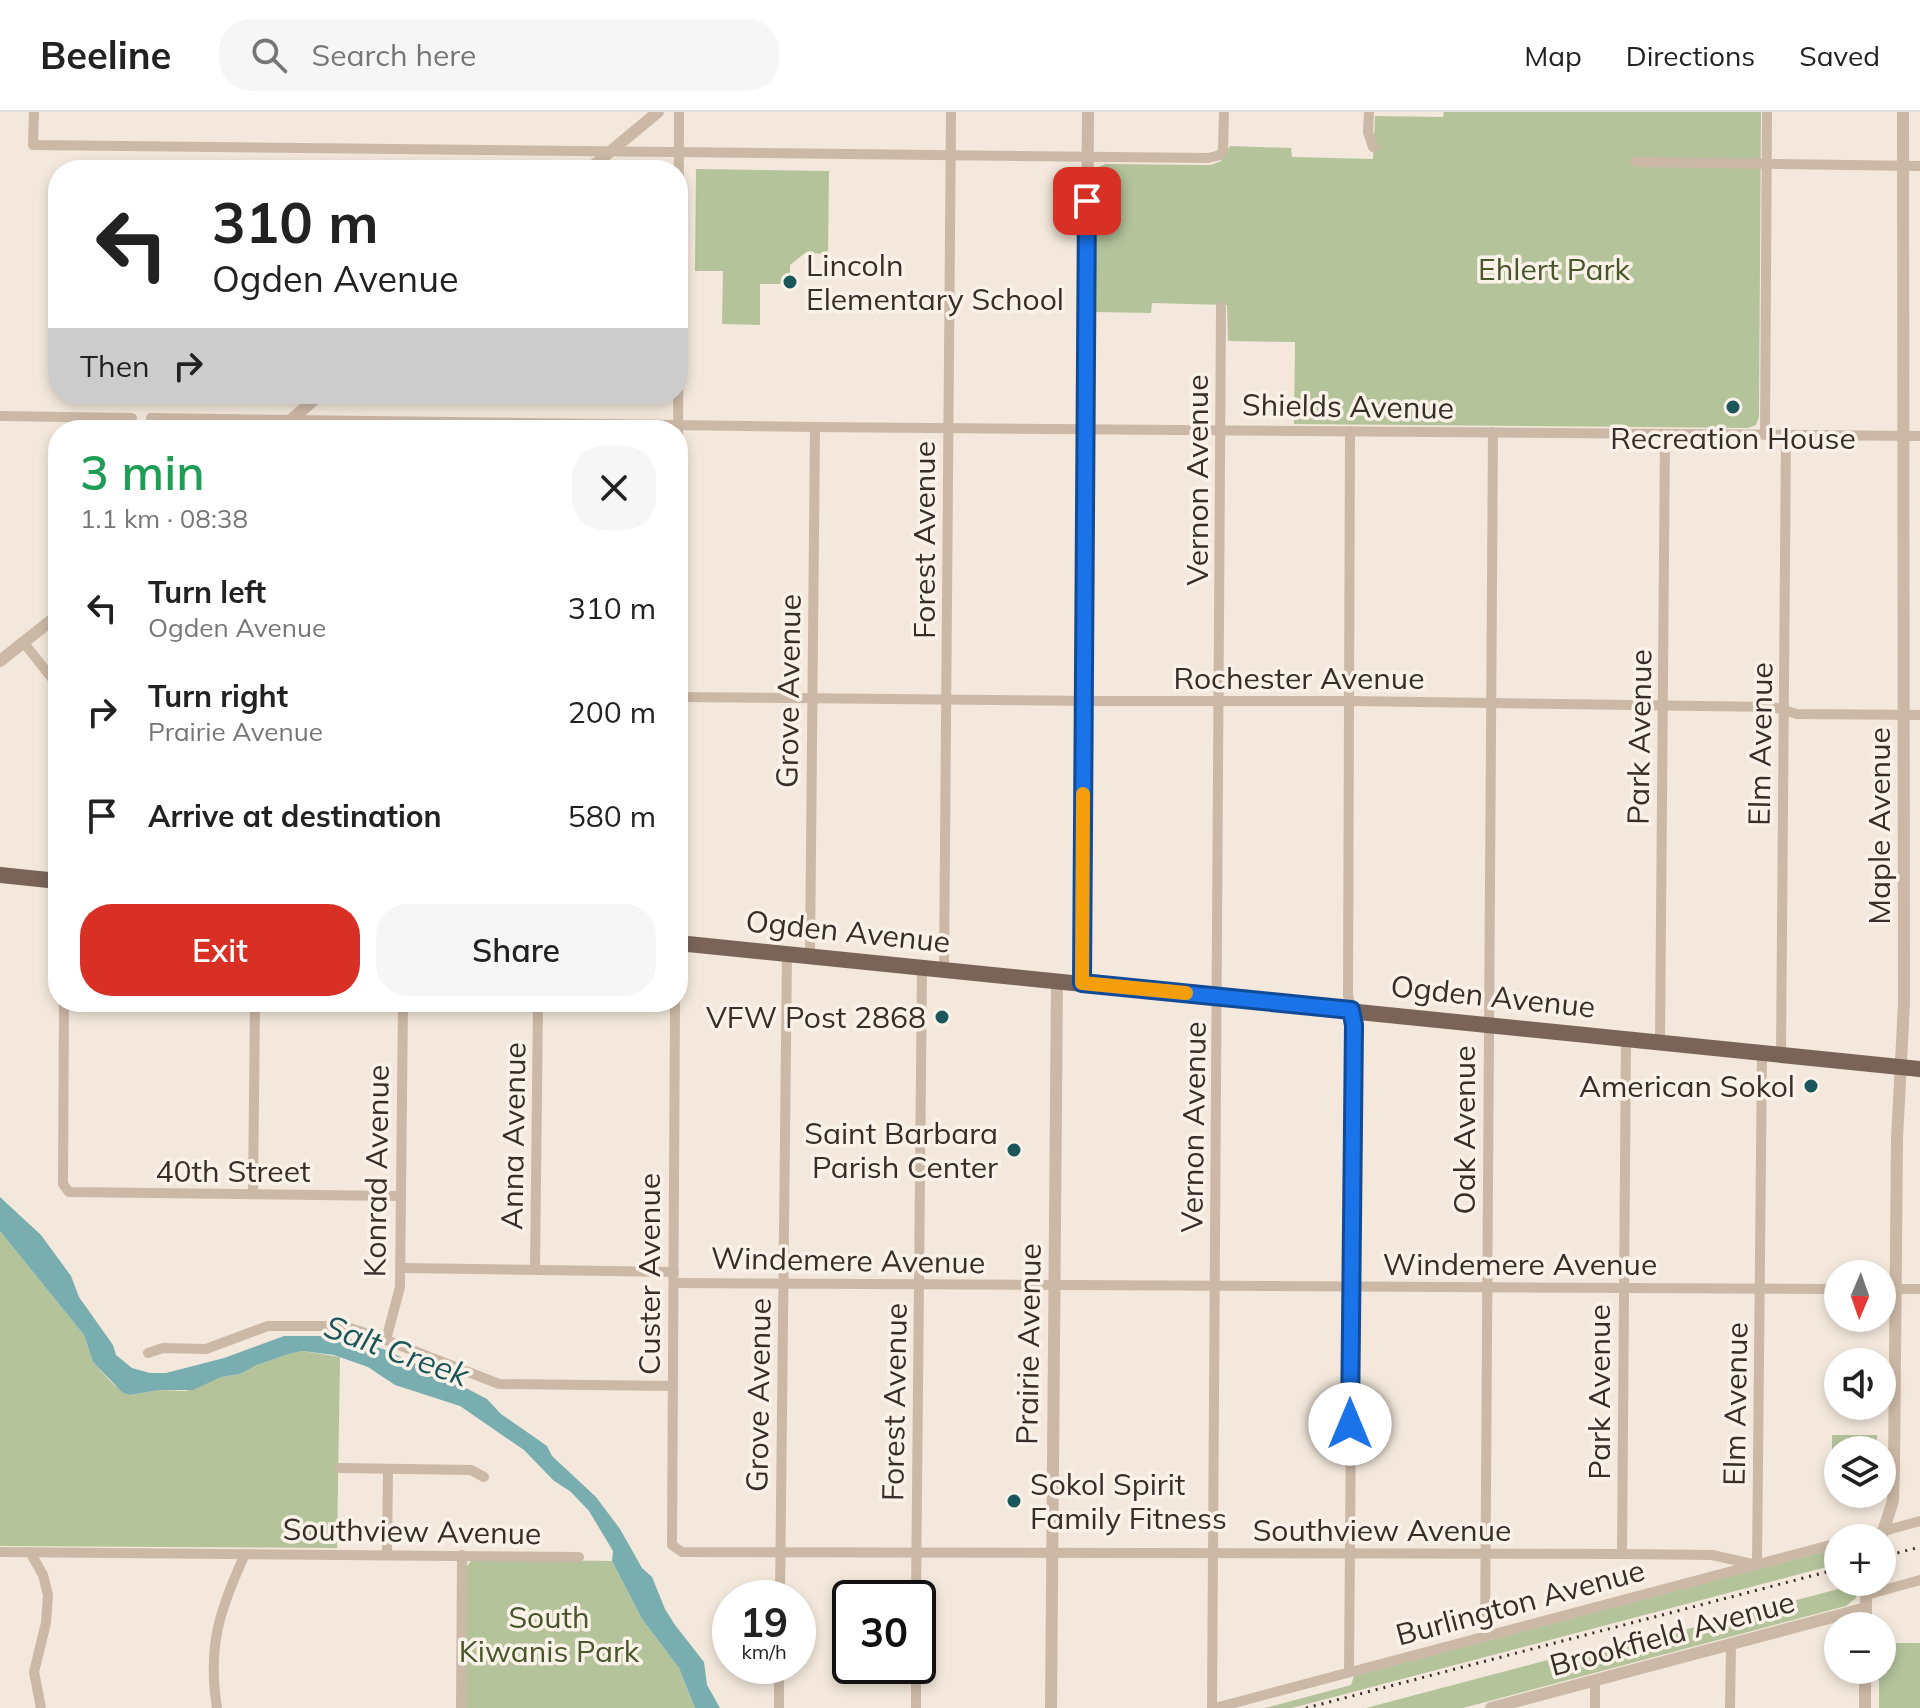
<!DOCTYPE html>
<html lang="en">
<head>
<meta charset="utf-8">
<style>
  body { margin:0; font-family:Mulish,sans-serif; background:#f6f6f6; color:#222; height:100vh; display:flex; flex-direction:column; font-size:30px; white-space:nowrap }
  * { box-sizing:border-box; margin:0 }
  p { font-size:26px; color:#767676 }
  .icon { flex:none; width:44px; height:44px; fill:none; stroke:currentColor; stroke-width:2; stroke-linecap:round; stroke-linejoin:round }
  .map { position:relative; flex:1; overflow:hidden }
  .sheet { position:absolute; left:48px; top:308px; width:640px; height:592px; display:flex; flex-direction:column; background:#fff; border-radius:32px; box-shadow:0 4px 12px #0003 }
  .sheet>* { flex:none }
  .hud { position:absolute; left:48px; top:48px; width:640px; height:244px; border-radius:32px; box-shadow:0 4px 12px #0003; background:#fff; color:#222; overflow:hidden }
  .needle { width:52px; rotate:182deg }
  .controls { position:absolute; left:1824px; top:1148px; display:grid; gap:16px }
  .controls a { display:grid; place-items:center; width:72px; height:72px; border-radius:50%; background:#fff; box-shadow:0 4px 12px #0003; font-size:40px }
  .speed { position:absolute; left:712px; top:1468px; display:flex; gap:16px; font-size:40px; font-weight:700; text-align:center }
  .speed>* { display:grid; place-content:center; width:104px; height:104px; border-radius:50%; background:#fff; box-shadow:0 4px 12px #0003; line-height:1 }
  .speed small { font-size:20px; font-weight:400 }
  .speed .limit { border:4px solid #111; border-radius:12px; background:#fff; color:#111 }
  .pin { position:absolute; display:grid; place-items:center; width:68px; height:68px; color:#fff; margin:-34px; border-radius:16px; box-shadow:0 4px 12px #0006 }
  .me { position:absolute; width:88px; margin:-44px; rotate:0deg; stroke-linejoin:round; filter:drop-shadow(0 0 6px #0008) }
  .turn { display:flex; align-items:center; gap:28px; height:168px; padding:0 32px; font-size:36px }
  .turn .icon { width:104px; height:104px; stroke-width:2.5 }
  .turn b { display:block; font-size:56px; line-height:68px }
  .then { display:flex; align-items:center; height:76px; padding:0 32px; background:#0003; gap:16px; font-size:30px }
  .round { display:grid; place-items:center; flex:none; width:84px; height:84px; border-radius:32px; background:#f6f6f6 }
  .summary { display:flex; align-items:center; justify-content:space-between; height:136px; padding:0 32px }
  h1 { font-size:48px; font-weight:600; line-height:60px; color:#1e9e55 }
  .action { display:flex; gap:16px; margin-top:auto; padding:16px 32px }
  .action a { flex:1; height:92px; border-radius:32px; background:#d93025; color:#fff; font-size:32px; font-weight:600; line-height:92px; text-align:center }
  .action a+a { background:#f6f6f6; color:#222 }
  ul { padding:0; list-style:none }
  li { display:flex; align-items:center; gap:24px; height:104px; padding:0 32px }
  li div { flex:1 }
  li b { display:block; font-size:30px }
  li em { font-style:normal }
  header { display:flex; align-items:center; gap:48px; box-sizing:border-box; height:112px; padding:0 40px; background:#fff; border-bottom:2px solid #e0e0e0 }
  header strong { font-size:38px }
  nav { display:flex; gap:44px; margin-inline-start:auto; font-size:28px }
  .search { width:560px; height:72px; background:#f6f6f6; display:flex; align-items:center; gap:20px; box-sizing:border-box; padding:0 28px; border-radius:32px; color:#767676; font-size:30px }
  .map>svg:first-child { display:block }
  .green { fill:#b4c39a }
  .water { fill:#79aeb1 }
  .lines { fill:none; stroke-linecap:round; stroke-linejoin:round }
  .minor { stroke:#ccb8a6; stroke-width:10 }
  .tertiary { stroke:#ccb8a6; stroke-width:12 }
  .primary { stroke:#7a6458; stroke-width:16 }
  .rail { stroke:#382d27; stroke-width:3; stroke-dasharray:2 6; stroke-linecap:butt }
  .route-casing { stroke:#114b97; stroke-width:20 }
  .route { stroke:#1a73e8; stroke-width:14 }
  .slow { stroke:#f59e0b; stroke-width:14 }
  .poi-dot { fill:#1b565b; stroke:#faf2e8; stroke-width:3 }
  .labels { text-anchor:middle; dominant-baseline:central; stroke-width:7; stroke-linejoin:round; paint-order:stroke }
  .poi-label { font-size:30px; fill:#382d27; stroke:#faf2e8; text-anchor:end }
  .park-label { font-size:30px; fill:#46572a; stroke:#faf2e8 }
  .street-label { font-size:30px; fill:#382d27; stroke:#faf2e8 }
  .water-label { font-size:32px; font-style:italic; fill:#1b565b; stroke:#faf2e8 }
</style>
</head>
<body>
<header>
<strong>Beeline</strong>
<div class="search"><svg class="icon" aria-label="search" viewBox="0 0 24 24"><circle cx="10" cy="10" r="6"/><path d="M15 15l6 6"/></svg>Search here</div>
<nav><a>Map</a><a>Directions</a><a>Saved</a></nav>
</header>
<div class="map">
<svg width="1920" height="1596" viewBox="0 0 1920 1596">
  <rect width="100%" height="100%" fill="#f3e8db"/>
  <!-- green -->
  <g class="green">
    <path d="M1444,0H1761L1759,305L1756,313L1748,316L1294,312L1295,230L1228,229L1227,193L1152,191L1151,201L1095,200L1098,55L1106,52L1211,53L1221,49L1230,34L1291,36L1292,45L1373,47L1375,4L1443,5Z"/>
    <path d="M696,57L829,59L828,142L805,141L790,153V172H760V213L722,212L723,159H695Z"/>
    <path d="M0,1119L84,1223L93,1250L114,1273L130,1283L159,1278L186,1279L221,1265L240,1262L257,1253L289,1242L302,1239L340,1245L337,1436L0,1434Z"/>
    <path d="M1832,1323H1877V1338H1838V1352L1832,1346Z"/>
    <path d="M1838,1436V1452L1292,1596H1265L1351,1573L1354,1564Z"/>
    <path d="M473,1447L612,1449L642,1507L679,1556L695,1596H466V1455Z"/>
    <path d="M1857,1472L1856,1486L1846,1494L1463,1596H1366L1548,1548L1549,1554Z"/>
    <path d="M1886,1531H1920V1596H1879V1558H1882V1537Z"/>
  </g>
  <!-- water -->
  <path class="water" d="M0,1085L41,1123L71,1164L79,1185L113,1233L116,1243L132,1256L150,1261H166L224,1246L284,1224H339L383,1237L437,1261L487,1287L501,1302L547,1334L552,1344L596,1385L620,1417L642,1456L652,1465L665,1497L675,1513L704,1550L707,1573L720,1596H695L679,1556L642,1507L612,1449L613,1439L589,1399L571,1380L553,1368L524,1338L460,1294L395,1273L368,1255L334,1243L302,1239L289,1242L257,1253L240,1262L221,1265L193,1278H159L130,1283L122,1280L93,1250L84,1223L0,1119Z"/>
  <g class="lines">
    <!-- minor -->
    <g class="minor">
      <path d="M34,0L33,33L1208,46L1220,43L1223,38L1224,0"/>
      <path d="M1369,0L1368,20L1373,35"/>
      <path d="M1636,50L1920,54"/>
      <path d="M0,304L132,306"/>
      <path d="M151,306L815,315L1920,324"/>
      <path d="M1765,323L1767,0"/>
      <path d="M678,367L679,0"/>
      <path d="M24,531L58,574"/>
      <path d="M678,585L1096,589H1350L1773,595L1797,602L1920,603"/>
      <path d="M810,842L815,315"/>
      <path d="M944,856L951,0"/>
      <path d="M64,890L63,1072L69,1080L400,1084"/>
      <path d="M675,890L672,1433L682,1440L1622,1442L1712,1443L1757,1453L1762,940"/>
      <path d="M1660,930L1665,322"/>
      <path d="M1781,942L1786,323"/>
      <path d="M253,1082L255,890"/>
      <path d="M401,1156L674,1160"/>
      <path d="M535,1158L538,890"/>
      <path d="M674,1171L1838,1177"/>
      <path d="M1882,1177H1920"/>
      <path d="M386,1228L400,1175L403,890"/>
      <path d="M148,1241L163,1236L206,1237L268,1214H344L386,1228L499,1272L673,1274"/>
      <path d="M340,1356L471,1358L484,1365"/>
      <path d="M1858,1426L1920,1409"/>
      <path d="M0,1440L579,1445"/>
      <path d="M30,1440L43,1463L48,1483L46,1511L34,1560L41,1596"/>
      <path d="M1622,1442L1626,926"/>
      <path d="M387,1443L388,1357"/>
      <path d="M1866,1483L1920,1468"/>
      <path d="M780,1486L787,840"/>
      <path d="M916,1486L922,854"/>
      <path d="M1485,1525L1493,320"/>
      <path d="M916,1554V1596"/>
      <path d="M1349,1560L1354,913L1348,883L1350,319"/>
      <path d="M217,1596C207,1534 220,1497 245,1442"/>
      <path d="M461,1596L462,1443"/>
      <path d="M779,1596V1554"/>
      <path d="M1212,1596L1221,195"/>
      <path d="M1215,1596L1838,1431"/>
      <path d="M1595,1596V1568"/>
      <path d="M1730,1596L1731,1533"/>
    </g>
    <!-- tertiary -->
    <g class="tertiary">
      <path d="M588,58L658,0"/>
      <path d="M279,318L321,282"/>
      <path d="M0,549L58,503"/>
      <path d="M1082,871L1088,0"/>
      <path d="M1881,1426L1893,1389L1894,1356L1897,1027L1904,891L1903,0"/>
      <path d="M1866,1514V1470"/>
      <path d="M1051,1596L1057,868"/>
      <path d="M1491,1596L1866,1496"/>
      <path d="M1865,1596V1558"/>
    </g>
    <!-- primary -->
    <g class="primary">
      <path d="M0,763L58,769"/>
      <path d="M678,831L1920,957"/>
    </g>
    <!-- rail -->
    <g class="rail">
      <path d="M1882,1445L1920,1435"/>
      <path d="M1306,1596L1838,1457"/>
    </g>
  </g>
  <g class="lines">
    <!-- route casing -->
    <g class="route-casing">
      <path id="route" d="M1087,89L1082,871L1351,898L1354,913L1350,1312"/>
    </g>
    <!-- route -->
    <use href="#route" class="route"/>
    <!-- slow -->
    <path class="slow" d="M1083,682L1082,871L1186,881"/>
  </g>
  <!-- markers -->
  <g class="poi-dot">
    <circle cx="790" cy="170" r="8"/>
    <circle cx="1733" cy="295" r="8"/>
    <circle cx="942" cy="905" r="8"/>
    <circle cx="1811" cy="974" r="8"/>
    <circle cx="1014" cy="1038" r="8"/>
    <circle cx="1014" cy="1389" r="8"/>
  </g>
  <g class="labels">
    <!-- poi labels -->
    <g class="poi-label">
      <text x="806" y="153" text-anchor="start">Lincoln<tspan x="806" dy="34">Elementary School</tspan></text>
      <text x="1733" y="326" text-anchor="middle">Recreation House</text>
      <text x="926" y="905">VFW Post 2868</text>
      <text x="1795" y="974">American Sokol</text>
      <text x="998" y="1021">Saint Barbara<tspan x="998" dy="34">Parish Center</tspan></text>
      <text x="1030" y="1372" text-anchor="start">Sokol Spirit<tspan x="1030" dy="34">Family Fitness</tspan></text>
    </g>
    <!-- park labels -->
    <g class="park-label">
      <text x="1554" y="157">Ehlert Park</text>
      <text x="549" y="1505">South<tspan x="549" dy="34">Kiwanis Park</tspan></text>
    </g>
    <!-- street labels -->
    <g class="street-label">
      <text transform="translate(1348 294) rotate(1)">Shields Avenue</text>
      <text transform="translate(1197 368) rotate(-90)">Vernon Avenue</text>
      <text transform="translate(924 428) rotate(-90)">Forest Avenue</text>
      <text x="1299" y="566">Rochester Avenue</text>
      <text transform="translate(788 579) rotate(-89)">Grove Avenue</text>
      <text transform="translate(1639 625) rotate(-89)">Park Avenue</text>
      <text transform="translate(1760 632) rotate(-89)">Elm Avenue</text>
      <text transform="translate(1879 714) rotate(-90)">Maple Avenue</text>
      <text transform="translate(848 819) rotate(6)">Ogden Avenue</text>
      <text transform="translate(1493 884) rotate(6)">Ogden Avenue</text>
      <text transform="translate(1193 1015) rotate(-89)">Vernon Avenue</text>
      <text transform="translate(1464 1018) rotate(-90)">Oak Avenue</text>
      <text transform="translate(513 1024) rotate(-89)">Anna Avenue</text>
      <text x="233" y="1059">40th Street</text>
      <text transform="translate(376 1059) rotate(-89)">Konrad Avenue</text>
      <text transform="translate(848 1148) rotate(1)">Windemere Avenue</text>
      <text x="1520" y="1152">Windemere Avenue</text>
      <text transform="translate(649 1162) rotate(-90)">Custer Avenue</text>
      <text transform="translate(1028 1232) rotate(-89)">Prairie Avenue</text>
      <text transform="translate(1599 1280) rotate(-90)">Park Avenue</text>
      <text transform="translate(758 1283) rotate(-89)">Grove Avenue</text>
      <text transform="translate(894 1290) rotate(-89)">Forest Avenue</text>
      <text transform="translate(1735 1292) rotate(-89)">Elm Avenue</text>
      <text x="1382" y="1418">Southview Avenue</text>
      <text transform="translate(412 1419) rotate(1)">Southview Avenue</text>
      <text transform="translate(1520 1490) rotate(-15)">Burlington Avenue</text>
      <text transform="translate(1672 1521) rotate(-15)">Brookfield Avenue</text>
    </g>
    <!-- water labels -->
    <g class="water-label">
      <text transform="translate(397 1238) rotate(20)">Salt Creek</text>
    </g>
  </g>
</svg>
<div class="controls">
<a><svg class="needle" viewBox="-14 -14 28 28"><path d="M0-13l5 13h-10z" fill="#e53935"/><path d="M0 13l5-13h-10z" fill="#767676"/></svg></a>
<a><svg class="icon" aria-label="sound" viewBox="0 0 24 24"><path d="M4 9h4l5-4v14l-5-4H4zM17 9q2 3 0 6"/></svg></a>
<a><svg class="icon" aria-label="layers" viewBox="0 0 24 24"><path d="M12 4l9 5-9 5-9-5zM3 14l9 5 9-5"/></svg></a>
<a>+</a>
<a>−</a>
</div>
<div class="speed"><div>19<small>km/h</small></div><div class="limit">30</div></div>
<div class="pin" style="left:1087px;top:89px;background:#d93025"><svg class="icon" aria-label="arrive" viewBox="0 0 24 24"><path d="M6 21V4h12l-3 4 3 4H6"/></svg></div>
<svg class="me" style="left:1350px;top:1312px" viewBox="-20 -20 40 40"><circle r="19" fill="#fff"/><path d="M0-13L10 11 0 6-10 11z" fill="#1a73e8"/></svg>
<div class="hud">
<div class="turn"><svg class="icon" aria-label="left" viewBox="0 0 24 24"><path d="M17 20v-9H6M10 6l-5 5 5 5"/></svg><div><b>310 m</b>Ogden Avenue</div></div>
<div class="then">Then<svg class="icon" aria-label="right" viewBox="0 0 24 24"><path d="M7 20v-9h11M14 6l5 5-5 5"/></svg></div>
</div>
<section class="sheet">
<div class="summary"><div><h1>3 min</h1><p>1.1 km · 08:38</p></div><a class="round"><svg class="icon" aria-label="close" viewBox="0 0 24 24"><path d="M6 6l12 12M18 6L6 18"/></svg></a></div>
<ul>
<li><svg class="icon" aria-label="left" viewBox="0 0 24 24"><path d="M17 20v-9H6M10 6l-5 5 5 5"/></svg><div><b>Turn left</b><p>Ogden Avenue</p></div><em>310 m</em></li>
<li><svg class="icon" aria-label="right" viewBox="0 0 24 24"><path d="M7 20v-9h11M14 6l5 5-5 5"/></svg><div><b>Turn right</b><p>Prairie Avenue</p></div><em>200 m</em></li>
<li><svg class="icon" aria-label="arrive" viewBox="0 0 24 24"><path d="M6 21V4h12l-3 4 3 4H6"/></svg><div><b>Arrive at destination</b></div><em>580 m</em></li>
</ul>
<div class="action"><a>Exit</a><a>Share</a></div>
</section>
</div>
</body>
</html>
